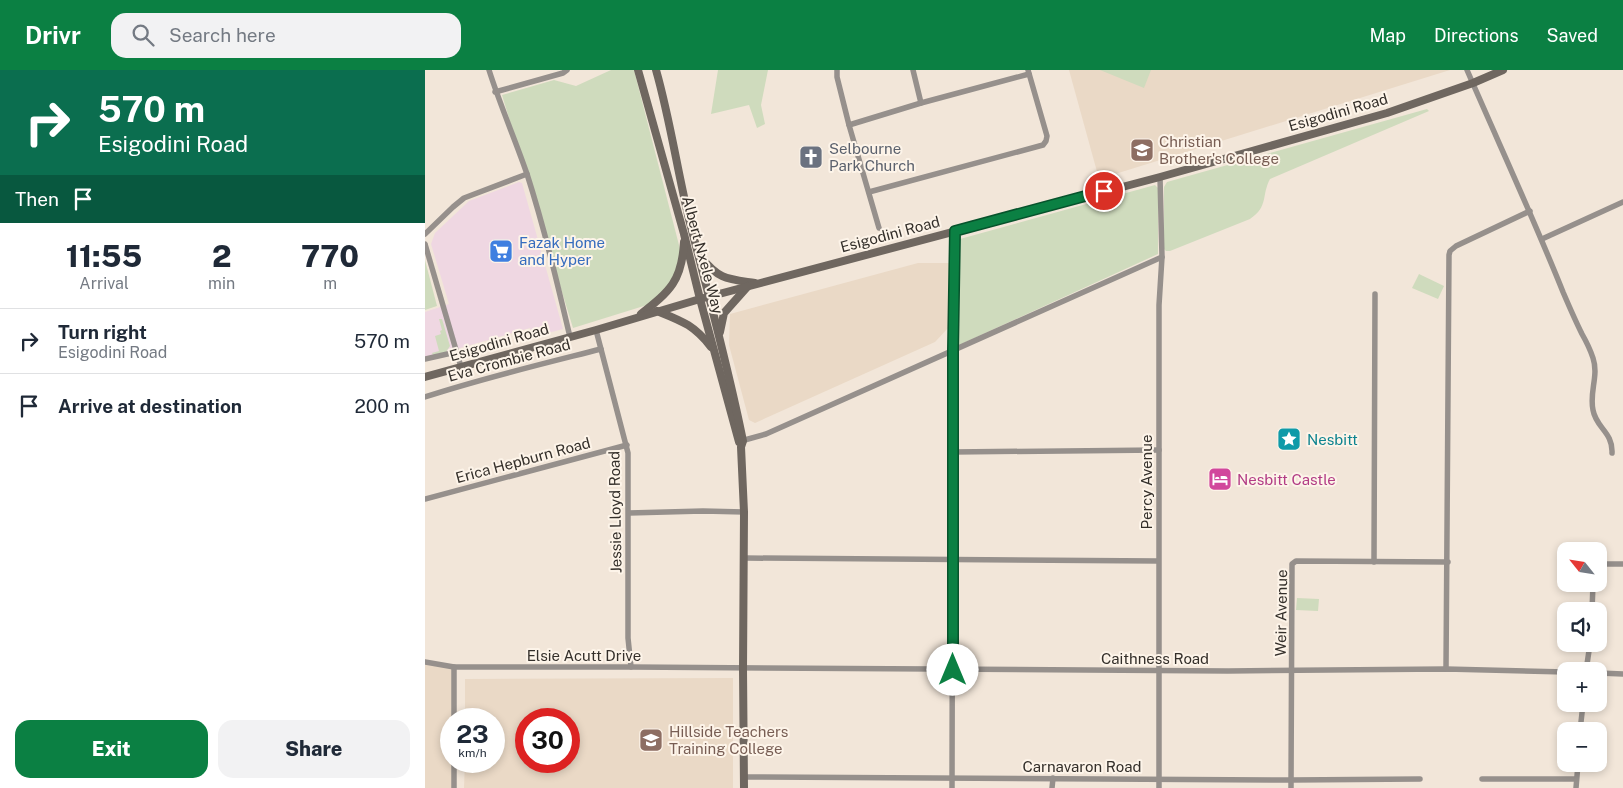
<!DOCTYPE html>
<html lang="en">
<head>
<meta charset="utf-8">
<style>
  body { margin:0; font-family:"Public Sans",sans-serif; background:#f2f2f3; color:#1f2937; height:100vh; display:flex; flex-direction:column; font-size:19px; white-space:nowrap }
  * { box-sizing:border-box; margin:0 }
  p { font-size:16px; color:#747a83 }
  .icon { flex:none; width:28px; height:28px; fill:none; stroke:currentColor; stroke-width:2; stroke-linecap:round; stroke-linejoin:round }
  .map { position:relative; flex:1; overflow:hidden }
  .panel { display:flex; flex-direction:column; background:#fff; width:425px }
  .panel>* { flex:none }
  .hud { background:#0b6e4f; color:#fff; overflow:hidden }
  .needle { width:32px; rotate:300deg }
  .tools { position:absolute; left:1132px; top:472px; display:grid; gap:10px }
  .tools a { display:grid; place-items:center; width:50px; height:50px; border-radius:10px; background:#fff; box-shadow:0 2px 8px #0003; font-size:25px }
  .speed { position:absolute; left:15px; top:638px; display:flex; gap:10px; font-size:25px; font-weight:700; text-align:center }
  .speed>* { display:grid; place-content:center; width:65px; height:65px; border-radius:50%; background:#fff; box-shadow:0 2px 8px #0003; line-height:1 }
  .speed small { font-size:12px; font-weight:400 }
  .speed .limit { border:8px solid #d22; background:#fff; color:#111 }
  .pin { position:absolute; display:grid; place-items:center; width:42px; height:42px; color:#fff; margin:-21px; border:2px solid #fff; border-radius:50%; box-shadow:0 1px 5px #0007 }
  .me { position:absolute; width:55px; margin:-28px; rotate:0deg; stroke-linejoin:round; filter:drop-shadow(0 0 4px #0008) }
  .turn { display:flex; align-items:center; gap:18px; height:105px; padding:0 15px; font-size:22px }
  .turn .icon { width:65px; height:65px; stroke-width:2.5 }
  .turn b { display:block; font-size:35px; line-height:42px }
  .then { display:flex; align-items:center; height:48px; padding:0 15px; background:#0003; gap:10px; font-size:19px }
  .eta { display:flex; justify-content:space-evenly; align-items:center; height:85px; text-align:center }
  .eta b { font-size:30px; font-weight:800; line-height:35px }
  .action { display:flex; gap:10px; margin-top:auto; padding:10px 15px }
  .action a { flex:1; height:58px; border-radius:15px; background:#0b8043; color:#fff; font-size:20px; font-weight:800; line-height:58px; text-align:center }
  .action a+a { background:#f2f2f3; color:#1f2937 }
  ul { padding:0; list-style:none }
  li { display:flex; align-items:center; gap:15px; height:65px; padding:0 15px; border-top:1px solid #e0e1e3 }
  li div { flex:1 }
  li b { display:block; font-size:19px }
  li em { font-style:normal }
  header { display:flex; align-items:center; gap:30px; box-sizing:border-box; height:70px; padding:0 25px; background:#0b8043; color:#fff }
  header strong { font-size:24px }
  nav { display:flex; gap:28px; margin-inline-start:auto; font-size:18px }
  .search { width:350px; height:45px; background:#f2f2f3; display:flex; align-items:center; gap:12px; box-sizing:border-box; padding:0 18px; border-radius:15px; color:#747a83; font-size:19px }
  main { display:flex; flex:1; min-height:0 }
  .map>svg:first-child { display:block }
  .commercial { fill:#efd7e2 }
  .built { fill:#ead9c6; fill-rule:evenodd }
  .green { fill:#cfdbbd }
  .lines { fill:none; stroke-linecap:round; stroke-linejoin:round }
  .street { stroke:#96908c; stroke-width:5.5 }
  .secondary { stroke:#6f6760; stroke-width:8 }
  .route-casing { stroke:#07532c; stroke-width:12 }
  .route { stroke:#0b8043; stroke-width:9 }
  .labels { text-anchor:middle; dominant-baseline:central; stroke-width:4; stroke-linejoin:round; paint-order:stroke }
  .street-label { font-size:15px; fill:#342f2a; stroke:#fdf4e9 }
  .education-label { font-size:15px; fill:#785e54; stroke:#fdf4e9; text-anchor:start }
  .worship-label { font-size:15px; fill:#5b616d; stroke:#fdf4e9; text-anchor:start }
  .shop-label { font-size:15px; fill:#366cbe; stroke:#fdf4e9; text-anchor:start }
  .culture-label { font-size:15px; fill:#0d838f; stroke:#fdf4e9; text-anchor:start }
  .hotel-label { font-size:15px; fill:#b23c85; stroke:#fdf4e9; text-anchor:start }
</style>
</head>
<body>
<header>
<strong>Drivr</strong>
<div class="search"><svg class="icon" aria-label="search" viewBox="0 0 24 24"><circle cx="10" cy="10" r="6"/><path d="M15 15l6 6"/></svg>Search here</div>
<nav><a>Map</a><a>Directions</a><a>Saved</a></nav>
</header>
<main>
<section class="panel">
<div class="hud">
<div class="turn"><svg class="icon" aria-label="right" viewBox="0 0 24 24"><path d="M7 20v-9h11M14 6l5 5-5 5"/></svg><div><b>570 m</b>Esigodini Road</div></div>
<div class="then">Then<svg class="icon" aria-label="arrive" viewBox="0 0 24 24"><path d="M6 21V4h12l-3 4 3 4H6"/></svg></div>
</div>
<div class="eta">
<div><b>11:55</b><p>Arrival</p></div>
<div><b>2</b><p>min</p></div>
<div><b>770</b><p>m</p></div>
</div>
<ul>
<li><svg class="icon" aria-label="right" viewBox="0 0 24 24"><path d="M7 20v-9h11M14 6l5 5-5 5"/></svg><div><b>Turn right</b><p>Esigodini Road</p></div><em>570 m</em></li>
<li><svg class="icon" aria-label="arrive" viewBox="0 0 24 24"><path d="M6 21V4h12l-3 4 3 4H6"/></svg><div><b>Arrive at destination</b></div><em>200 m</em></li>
</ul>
<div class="action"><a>Exit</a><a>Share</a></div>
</section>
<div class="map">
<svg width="1198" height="718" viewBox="0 0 1198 718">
  <rect width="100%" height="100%" fill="#f2e6d9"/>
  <!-- commercial -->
  <path class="commercial" d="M94,112L97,113L138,259L108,267L105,258L0,288V242L24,234L6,174L10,163L44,131Z"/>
  <!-- built -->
  <g class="built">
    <path d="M644,0H1025L674,109Z"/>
    <path d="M493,193H524V257L510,272L330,353L324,350L304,275L305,244Z"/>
    <path d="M0,593L28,598L26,691L28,718H0Z"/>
    <path d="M308,608V718H39L40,691H69V649H40V609ZM101,649H144V691H101Z"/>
  </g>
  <!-- green -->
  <g class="green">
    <path d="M186,0H209L255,179L254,195L247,211L237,223L222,235L148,258L77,25L129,10L151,16Z"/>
    <path d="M293,0H343L336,35L340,54L332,58L324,35L286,44Z"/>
    <path d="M675,0H726L719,18Z"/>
    <path d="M1002,39L1004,41L845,109C836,126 844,136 825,149L745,181H741L739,179V117L742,112Z"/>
    <path d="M730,115L733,118V184L534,275L531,273L533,174L535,169Z"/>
    <path d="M0,190L12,236L0,240Z"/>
    <path d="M994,204L1019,216L1013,229L987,218Z"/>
    <path d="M14,249H17L25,276L21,282L8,285L7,283L14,281L10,266L16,264L15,261L17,260Z"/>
    <path d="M872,528L894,529L893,541L871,540Z"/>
  </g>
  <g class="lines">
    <!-- street -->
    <g class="street">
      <path d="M64,0C75,35 90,69 102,104C119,157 132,212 145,267"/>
      <path d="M412,0V7L424,55L454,158"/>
      <path d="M488,0L496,33"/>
      <path d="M1042,0C1074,74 1108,147 1138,222C1144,236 1150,250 1157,264C1161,271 1165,279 1168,288C1174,306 1164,322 1168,340C1171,358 1188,362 1187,383"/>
      <path d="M70,22L138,3L142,0"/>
      <path d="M424,55L496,33L604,4"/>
      <path d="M444,122L618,75L621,71L622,66L603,0"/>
      <path d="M0,164L28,137L39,128L102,104"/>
      <path d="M1117,169L1198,132"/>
      <path d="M0,174L36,297"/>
      <path d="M171,260L203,383V568L206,597"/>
      <path d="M0,289L31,282"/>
      <path d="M0,327C58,308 117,294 176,279"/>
      <path d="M316,371L341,364L737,187"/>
      <path d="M528,382L734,380"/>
      <path d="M0,429L202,375"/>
      <path d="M204,443L278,441L319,442"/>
      <path d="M320,488L733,491"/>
      <path d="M949,492L950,224"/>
      <path d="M1174,497L1178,494H1198"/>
      <path d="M1167,541L1168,514"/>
      <path d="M0,592L29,597H206L803,601L1021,599L1141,602"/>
      <path d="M1021,599L1024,185L1025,181L1031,176L1105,141"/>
      <path d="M1161,601L1165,574"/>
      <path d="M1174,603L1198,604"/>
      <path d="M29,649V597"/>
      <path d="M1155,661L1158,634"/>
      <path d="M319,707L866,710L995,709"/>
      <path d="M1057,709H1151"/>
      <path d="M29,718V691"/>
      <path d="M527,718L528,280L530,161"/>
      <path d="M627,718L628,708"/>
      <path d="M734,718V235L737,187L735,107"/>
      <path d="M866,718L867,494L871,491L1023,492"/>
      <path d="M1151,718L1153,694"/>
    </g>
    <!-- secondary -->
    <g class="secondary">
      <path d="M213,0L259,164L275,229L314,372"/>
      <path d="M231,0C245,49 252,99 264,149C283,223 303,296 318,371L316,377L319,442L318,599L319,718"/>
      <path d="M276,187C294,210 303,209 330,213"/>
      <path d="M232,241C257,251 269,255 286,277"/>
      <path d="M216,244C245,221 257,211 259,172"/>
      <path d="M295,262L299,243L323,216"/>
      <path d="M0,307L171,260L275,229L735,107L962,43L1048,13L1078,0"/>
    </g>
  </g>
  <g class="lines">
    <!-- route casing -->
    <g class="route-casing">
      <path id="route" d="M528,600V280L530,161L679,121"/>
    </g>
    <!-- route -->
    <use href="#route" class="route"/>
  </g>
  <!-- icons -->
  <defs>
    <g id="school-square" transform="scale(1.25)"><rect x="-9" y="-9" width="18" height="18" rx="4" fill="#8d6e63" stroke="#fdf4e9"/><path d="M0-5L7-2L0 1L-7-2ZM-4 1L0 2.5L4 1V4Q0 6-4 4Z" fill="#fff"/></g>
    <g id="church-square" transform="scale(1.25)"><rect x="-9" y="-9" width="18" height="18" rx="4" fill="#6b7280" stroke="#fdf4e9"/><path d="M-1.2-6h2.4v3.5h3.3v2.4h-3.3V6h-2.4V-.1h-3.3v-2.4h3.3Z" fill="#fff"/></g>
    <g id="supermarket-square" transform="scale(1.25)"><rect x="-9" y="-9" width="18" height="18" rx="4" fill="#3f7fe0" stroke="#fdf4e9"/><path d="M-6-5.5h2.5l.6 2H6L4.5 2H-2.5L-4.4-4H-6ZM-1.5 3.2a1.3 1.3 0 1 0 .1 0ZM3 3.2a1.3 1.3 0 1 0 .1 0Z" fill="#fff"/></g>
    <g id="sight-square" transform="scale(1.25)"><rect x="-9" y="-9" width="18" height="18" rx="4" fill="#0f9aa8" stroke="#fdf4e9"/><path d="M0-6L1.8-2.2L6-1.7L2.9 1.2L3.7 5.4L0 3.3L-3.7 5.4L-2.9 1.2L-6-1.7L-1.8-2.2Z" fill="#fff"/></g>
    <g id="hotel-square" transform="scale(1.25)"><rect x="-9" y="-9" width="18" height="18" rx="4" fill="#d1479c" stroke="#fdf4e9"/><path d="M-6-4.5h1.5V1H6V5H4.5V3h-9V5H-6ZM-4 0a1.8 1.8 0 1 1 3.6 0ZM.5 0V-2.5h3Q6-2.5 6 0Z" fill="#fff"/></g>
    <g id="university-square" transform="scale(1.25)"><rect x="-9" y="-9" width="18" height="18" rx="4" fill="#8d6e63" stroke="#fdf4e9"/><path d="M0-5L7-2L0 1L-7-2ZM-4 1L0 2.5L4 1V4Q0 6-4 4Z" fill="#fff"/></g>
  </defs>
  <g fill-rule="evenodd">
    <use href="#school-square" x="717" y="80"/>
    <use href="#church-square" x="386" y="87"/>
    <use href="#supermarket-square" x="76" y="181"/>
    <use href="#sight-square" x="864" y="369"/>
    <use href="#hotel-square" x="795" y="409"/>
    <use href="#university-square" x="226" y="670"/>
  </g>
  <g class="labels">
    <!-- street labels -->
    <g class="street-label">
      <text transform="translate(913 42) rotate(-16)">Esigodini Road</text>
      <text transform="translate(465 164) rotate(-15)">Esigodini Road</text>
      <text transform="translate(278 185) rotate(75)">Albert Nxele Way</text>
      <text transform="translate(74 272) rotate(-16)">Esigodini Road</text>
      <text transform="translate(84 290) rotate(-15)">Eva Crombie Road</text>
      <text transform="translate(98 390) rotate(-15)">Erica Hepburn Road</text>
      <text transform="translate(721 412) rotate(-90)">Percy Avenue</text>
      <text transform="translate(190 442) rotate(-91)">Jessie Lloyd Road</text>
      <text transform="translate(856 543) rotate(-89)">Weir Avenue</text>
      <text x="159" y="585">Elsie Acutt Drive</text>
      <text x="730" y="588">Caithness Road</text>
      <text x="657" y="696">Carnavaron Road</text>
    </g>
    <!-- education labels -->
    <g class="education-label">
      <text x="734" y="71">Christian<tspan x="734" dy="17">Brother's College</tspan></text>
      <text x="244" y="661">Hillside Teachers<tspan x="244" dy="17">Training College</tspan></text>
    </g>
    <!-- worship labels -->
    <g class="worship-label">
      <text x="404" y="78">Selbourne<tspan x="404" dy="17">Park Church</tspan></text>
    </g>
    <!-- shop labels -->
    <g class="shop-label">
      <text x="94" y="172">Fazak Home<tspan x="94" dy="17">and Hyper</tspan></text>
    </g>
    <!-- culture labels -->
    <g class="culture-label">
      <text x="882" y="369">Nesbitt</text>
    </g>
    <!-- hotel labels -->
    <g class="hotel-label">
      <text x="812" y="409">Nesbitt Castle</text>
    </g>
  </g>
</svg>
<div class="tools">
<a><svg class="needle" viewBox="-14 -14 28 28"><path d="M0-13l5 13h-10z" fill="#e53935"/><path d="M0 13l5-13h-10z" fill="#747a83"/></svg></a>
<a><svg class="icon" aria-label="sound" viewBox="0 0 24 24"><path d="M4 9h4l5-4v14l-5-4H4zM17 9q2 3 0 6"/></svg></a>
<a>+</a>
<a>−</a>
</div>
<div class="speed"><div>23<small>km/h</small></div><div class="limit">30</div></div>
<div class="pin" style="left:679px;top:121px;background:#d93025"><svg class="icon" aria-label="arrive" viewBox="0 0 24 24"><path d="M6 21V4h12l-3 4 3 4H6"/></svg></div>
<svg class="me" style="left:528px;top:600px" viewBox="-20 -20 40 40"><circle r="19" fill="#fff"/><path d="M0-13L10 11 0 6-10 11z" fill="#0b8043"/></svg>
</div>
</main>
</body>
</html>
